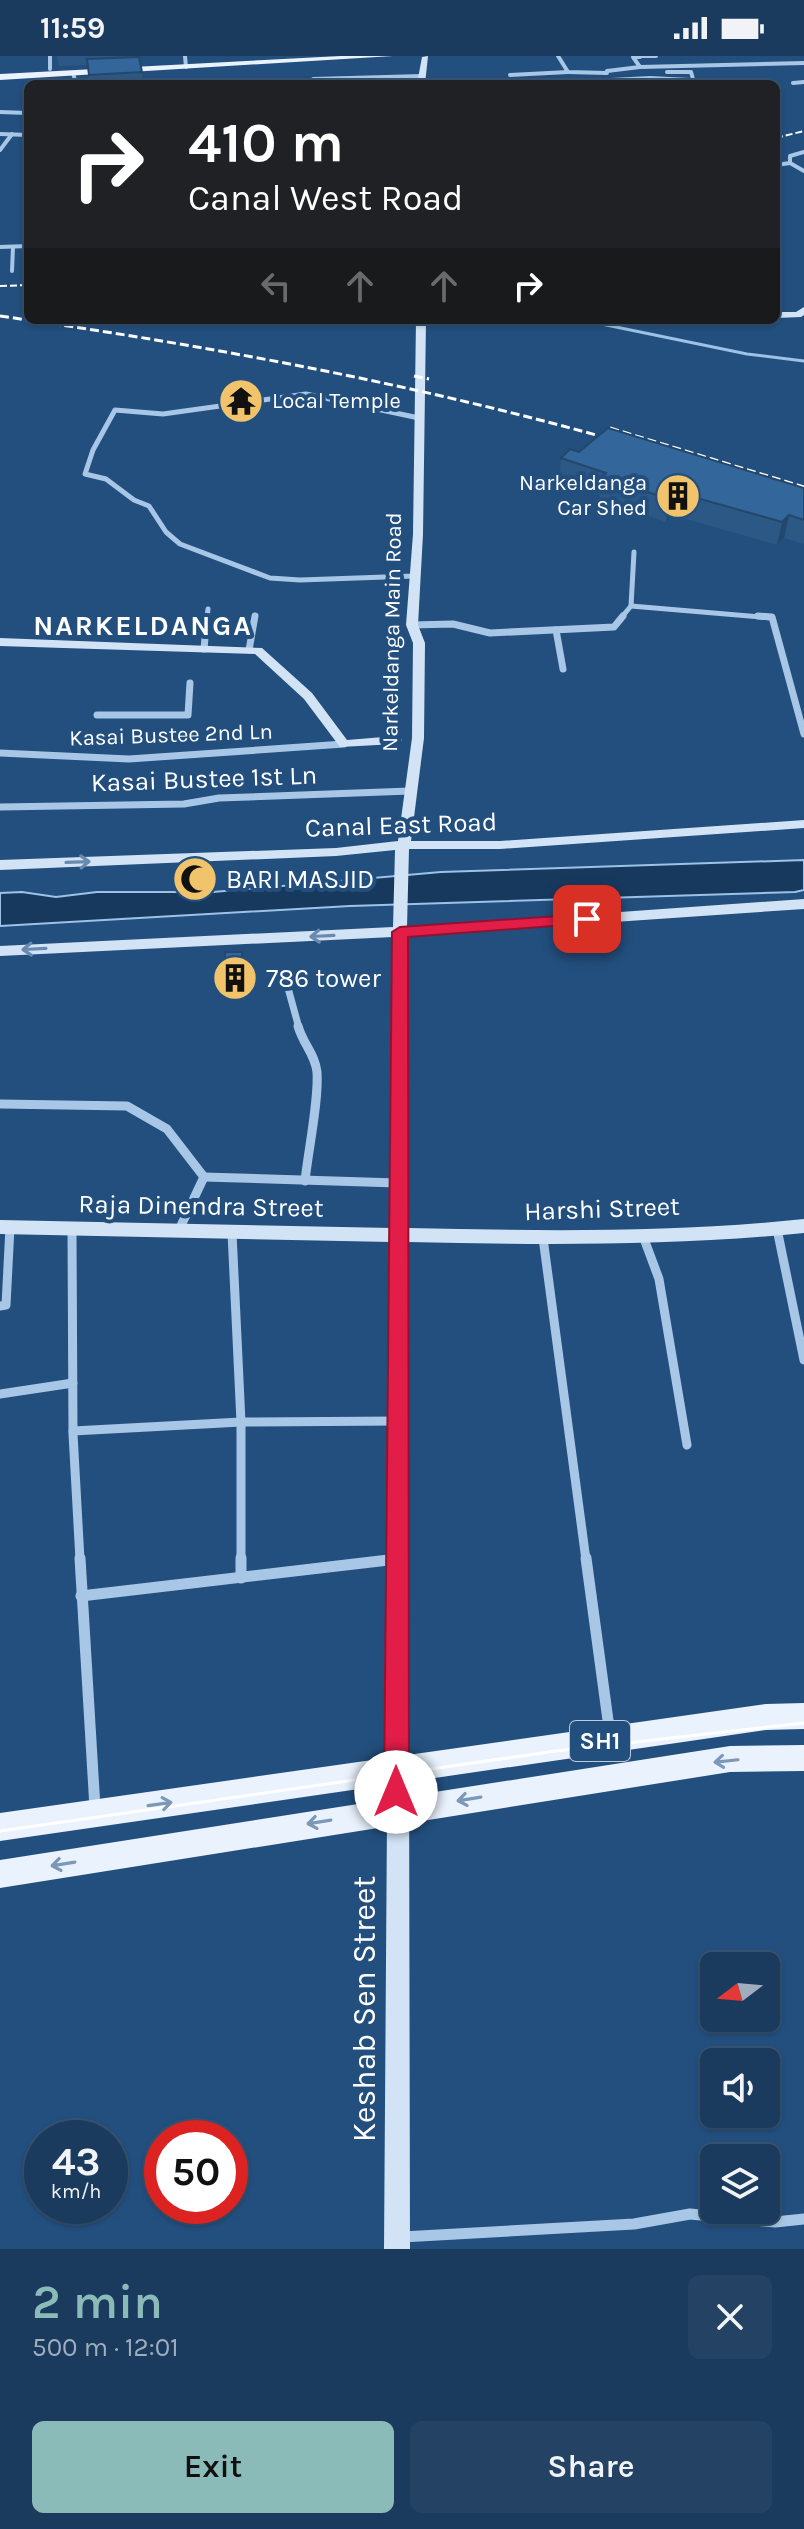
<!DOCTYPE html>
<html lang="en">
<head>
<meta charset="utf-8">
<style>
  body { margin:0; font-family:Karla,sans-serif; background:#234264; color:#f1f3f6; height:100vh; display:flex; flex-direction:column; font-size:30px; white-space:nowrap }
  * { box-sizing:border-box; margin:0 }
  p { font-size:26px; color:#9fadbc }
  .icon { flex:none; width:44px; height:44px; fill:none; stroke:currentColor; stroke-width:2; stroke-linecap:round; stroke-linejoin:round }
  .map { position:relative; height:2193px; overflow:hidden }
  .sheet { display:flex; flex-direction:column; background:#1a3b5e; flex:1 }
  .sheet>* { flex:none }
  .guide { position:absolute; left:24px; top:24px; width:756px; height:244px; border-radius:12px; box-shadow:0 2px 6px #0004,0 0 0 2px #385573; background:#202124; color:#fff; overflow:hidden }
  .needle { width:52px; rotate:254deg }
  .fabs { position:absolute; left:700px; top:1896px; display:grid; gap:16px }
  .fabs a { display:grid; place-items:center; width:80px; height:80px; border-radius:12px; background:#1a3b5e; box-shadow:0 2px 6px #0004,0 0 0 2px #385573; font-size:40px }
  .speed { position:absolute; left:24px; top:2064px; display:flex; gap:16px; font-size:40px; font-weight:700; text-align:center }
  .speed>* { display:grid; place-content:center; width:104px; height:104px; border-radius:50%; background:#1a3b5e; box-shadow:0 2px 6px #0004,0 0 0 2px #385573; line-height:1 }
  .speed small { font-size:20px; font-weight:400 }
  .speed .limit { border:12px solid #d22; background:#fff; color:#111 }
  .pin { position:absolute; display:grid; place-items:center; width:68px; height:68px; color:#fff; margin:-34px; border-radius:16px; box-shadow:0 4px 12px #0006 }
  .me { position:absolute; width:88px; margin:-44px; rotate:0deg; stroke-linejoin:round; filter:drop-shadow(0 0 6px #0008) }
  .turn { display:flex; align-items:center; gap:28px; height:168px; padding:0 32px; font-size:36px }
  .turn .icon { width:104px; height:104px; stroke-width:2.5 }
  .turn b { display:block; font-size:56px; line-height:68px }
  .lanes { display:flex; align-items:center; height:76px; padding:0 32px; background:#0003; justify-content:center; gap:40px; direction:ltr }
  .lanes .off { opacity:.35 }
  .round { display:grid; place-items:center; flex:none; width:84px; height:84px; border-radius:12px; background:#234264 }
  .overview { display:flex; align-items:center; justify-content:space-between; height:136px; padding:0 32px }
  h1 { font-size:48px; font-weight:600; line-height:60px; color:#8bbbb9 }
  .primary-button { display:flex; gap:16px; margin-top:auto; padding:16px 32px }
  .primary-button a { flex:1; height:92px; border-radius:12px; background:#8bbbb9; color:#111; font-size:32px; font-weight:600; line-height:92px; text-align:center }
  .primary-button a+a { background:#234264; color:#f1f3f6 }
  .status { display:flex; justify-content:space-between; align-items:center; height:56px; padding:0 40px; background:#1a3b5e; direction:ltr }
  .status svg { height:22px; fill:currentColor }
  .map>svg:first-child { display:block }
  .water { fill:#18395e; stroke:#9cc3e7; stroke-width:2 }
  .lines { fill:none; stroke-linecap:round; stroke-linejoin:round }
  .stream { stroke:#9cc3e7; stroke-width:3 }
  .street-far4 { stroke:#a8c7e6; stroke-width:4 }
  .street-far3 { stroke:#a8c7e6; stroke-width:5 }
  .street-far2 { stroke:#a8c7e6; stroke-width:7 }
  .street-far1 { stroke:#a8c7e6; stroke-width:9 }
  .street { stroke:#a8c7e6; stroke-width:11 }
  .secondary { fill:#d2e3f5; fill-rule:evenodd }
  .primary { fill:#e9f2fd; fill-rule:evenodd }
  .tram { stroke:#fff; stroke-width:3 }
  .rail-far1 { stroke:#fff; stroke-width:2; stroke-dasharray:7 3; stroke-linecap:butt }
  .rail { stroke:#fff; stroke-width:3; stroke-dasharray:9 4; stroke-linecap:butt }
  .wall { fill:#2c5885 }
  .shaded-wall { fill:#24476c }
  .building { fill:#33669b; stroke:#24476c; stroke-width:2 }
  .oneway { stroke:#698aae }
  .oneway2 { stroke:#7c98b7 }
  .route { fill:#e11d48; stroke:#92132f; stroke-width:2 }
  .labels { text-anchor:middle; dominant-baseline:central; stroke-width:8; stroke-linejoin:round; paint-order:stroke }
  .far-poi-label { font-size:22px; fill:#fff; stroke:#234f7e; text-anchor:start }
  .far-street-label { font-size:22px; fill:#fff; stroke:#234f7e }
  .shield { fill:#234f7e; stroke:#bdcad8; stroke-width:2 }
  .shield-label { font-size:24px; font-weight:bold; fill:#fff }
  .street-label { font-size:26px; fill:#fff; stroke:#234f7e }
  .poi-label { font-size:26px; fill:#fff; stroke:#234f7e; text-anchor:start }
  .far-district-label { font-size:28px; font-weight:bold; letter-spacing:2px; fill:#fff; stroke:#234f7e }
  .near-street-label { font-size:32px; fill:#fff; stroke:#234f7e }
</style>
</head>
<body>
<div class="status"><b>11:59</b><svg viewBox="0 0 49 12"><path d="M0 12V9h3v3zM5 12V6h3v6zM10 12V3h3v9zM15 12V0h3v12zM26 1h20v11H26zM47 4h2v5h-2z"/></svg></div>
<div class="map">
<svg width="804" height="2193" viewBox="0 0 804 2193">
  <rect width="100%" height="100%" fill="#234f7e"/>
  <!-- water -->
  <path class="water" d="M804,804V834L795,836L350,850L0,870V837L22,836L56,841L97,836H213L441,816Z"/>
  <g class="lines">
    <!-- stream -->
    <path class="stream" d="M582,264L747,298L804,305"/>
    <!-- street-far4 -->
    <g class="street-far4">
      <path d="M50,0V13"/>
      <path d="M185,0L186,11"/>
      <path d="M558,0L568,16L607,17"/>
      <path d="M640,0H656"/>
      <path d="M640,1H633L640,11"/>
      <path d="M607,15L640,11L804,7"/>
      <path d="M667,16H691L693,23"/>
      <path d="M73,17L76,28"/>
      <path d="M510,19L568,16"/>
      <path d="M611,24L650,22L767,28"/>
      <path d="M793,27L804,26"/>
      <path d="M315,28L313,23L422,20"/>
      <path d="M776,46H779L777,39"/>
      <path d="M0,56L28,57"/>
      <path d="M0,78L28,79"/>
      <path d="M0,94L12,78"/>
      <path d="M790,107L804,115"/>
      <path d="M776,109L790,107V100L804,96"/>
      <path d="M0,191L28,190"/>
      <path d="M12,215L13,191"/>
    </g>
    <!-- street-far3 -->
    <g class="street-far3">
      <path d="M414,520L300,524L270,522L180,488L166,476L149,450L134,444L106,423L85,418L93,394L115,354L163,358L306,338L419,362"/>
      <path d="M631,550L772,562"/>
      <path d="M207,562L208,553"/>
      <path d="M621,562L631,550L634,496"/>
    </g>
    <!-- street-far2 -->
    <g class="street-far2">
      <path d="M758,560L772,561L804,678"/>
      <path d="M412,569L453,568L490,577L614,571L623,560"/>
      <path d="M556,574L563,613"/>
      <path d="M204,593L207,560"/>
      <path d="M249,594L255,560"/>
      <path d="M97,659H188L190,627"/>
      <path d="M0,697L129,703L344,688"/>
      <path d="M0,751L184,748L219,742L410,735"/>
      <path d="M288,932L299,972"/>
    </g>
    <!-- street-far1 -->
    <g class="street-far1">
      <path d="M298,970C303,988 315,998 317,1016C319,1044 308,1096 305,1125"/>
      <path d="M0,1048L127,1050L167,1073L204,1121L178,1176"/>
      <path d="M204,1121L397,1127"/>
      <path d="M72,1173L73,1378L80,1504"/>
      <path d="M777,1173L804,1304"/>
      <path d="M232,1177L241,1366V1504"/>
      <path d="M643,1180L659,1223L687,1389"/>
      <path d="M543,1182L586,1504"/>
      <path d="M0,1250L6,1249L10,1171"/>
      <path d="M0,1338L73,1327"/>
      <path d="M73,1375L241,1366L399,1365"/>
      <path d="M385,1504L397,1503"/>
    </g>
    <!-- street -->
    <g class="street">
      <path d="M80,1502L95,1752"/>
      <path d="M241,1502V1522"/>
      <path d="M586,1502L610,1679"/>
      <path d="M81,1540L397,1503"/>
      <path d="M402,2181L634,2168L690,2158L775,2166L804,2163"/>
    </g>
    <!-- secondary -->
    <g class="secondary">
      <path d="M428,0L425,28H417L422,1Z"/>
      <path d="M804,251V259L801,261L776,262V256H796Z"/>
      <path d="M416,264H426L423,478L418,569L425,587L424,682L411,785H500L804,764V772L500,793H409L407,871L804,843V853L407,880L408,1172C539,1175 673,1177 804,1163V1177C673,1190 539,1189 408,1186L410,2193H384L391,1186L0,1178V1164L391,1172L393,881L0,900V890L393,871L395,794L336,800L0,814V804L336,792L398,785L412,682L413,587L406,569L413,478Z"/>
      <path d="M0,582L262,592L312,637L347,684L396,680L402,684L396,688L340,691L304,643L255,598L0,590Z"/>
    </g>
    <!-- primary -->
    <g class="primary">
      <path d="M341,0H393L0,24V18Z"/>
      <path d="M804,1647V1673L766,1674L0,1785V1757L766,1648Z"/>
      <path d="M804,1689V1715L730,1716L0,1832V1804L730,1690Z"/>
    </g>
    <!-- tram -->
    <path class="tram" d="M0,1775L556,1695L804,1667"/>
    <!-- rail-far1 -->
    <g class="rail-far1">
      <path d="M776,82L804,75"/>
      <path d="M0,230L28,229"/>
    </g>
    <!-- rail -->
    <g class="rail">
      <path d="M0,260C210,290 417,328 621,386"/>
      <path d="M414,320L429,323"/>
      <path d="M610,372L804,431"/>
    </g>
  </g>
  <!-- wall -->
  <g class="wall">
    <path d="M57,0H136L142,16L143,28H90L88,9L59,10Z"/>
    <path d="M579,396L804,432V488L784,482L777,489L672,459L666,466L600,443V439L559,425L561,402Z"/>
    <path d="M244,908L245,945L226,935L225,923Z"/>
  </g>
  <!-- shaded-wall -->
  <g class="shaded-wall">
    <path d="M676,436L672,459L666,466L669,443Z"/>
    <path d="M789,459L784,482L777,489L782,466Z"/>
  </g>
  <!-- building -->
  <g class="building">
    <path d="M139,1L142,16L89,19L87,3Z"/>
    <path d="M608,372L804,432V464L789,459L782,466L676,436L669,443L602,421L606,417L561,402L570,393L579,396Z"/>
    <path d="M225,896H242L244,933L225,923Z"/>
  </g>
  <!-- one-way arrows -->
  <defs><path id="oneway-shaft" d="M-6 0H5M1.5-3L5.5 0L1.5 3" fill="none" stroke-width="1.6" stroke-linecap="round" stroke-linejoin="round" transform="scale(2)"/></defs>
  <g class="oneway">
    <use href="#oneway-shaft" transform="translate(78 806) rotate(-2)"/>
    <use href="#oneway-shaft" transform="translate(322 880) rotate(177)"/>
    <use href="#oneway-shaft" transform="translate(34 893) rotate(177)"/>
  </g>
  <g class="oneway2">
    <use href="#oneway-shaft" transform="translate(726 1705) rotate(174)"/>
    <use href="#oneway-shaft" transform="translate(469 1743) rotate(171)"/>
    <use href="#oneway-shaft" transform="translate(160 1748) rotate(-8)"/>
    <use href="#oneway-shaft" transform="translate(319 1766) rotate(171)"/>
    <use href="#oneway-shaft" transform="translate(63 1808) rotate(171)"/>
  </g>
  <!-- route -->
  <path class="route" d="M587,858L592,859V867L408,881L409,1736L405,1744L396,1748L388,1744L384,1736L392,876L400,871Z"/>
  <!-- icons -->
  <defs>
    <g id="temple-disc" transform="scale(2.3)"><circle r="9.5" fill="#f1c46b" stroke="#234f7e"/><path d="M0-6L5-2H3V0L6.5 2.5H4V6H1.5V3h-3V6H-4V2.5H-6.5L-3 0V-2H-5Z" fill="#111"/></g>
    <g id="building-disc" transform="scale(2.3)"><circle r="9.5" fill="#f1c46b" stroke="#234f7e"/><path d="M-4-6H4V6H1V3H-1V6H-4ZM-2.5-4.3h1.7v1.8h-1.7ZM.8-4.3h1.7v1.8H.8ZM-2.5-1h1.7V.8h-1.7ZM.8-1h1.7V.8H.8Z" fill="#111"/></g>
    <g id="mosque-disc" transform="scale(2.3)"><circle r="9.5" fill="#f1c46b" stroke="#234f7e"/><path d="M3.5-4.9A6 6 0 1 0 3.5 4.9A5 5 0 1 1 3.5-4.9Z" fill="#111"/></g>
  </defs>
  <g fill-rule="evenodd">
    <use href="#temple-disc" x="241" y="345"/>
    <use href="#building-disc" x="678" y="440"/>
    <use href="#mosque-disc" x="195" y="823"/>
    <use href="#building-disc" x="235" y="922"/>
  </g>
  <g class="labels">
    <!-- far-poi labels -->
    <g class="far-poi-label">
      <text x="272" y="345">Local Temple</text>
      <text x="647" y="427" text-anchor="end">Narkeldanga<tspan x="647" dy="25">Car Shed</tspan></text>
    </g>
    <!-- far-street labels -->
    <g class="far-street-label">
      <text transform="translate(392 576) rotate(-89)">Narkeldanga Main Road</text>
      <text transform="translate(171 679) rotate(-2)">Kasai Bustee 2nd Ln</text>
    </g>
    <!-- shield labels -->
    <rect class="shield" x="570" y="1665" width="60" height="40" rx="6"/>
    <g class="shield-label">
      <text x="600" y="1685">SH1</text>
    </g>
    <!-- street labels -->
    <g class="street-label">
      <text transform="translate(204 723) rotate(-2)">Kasai Bustee 1st Ln</text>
      <text transform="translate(401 769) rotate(-2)">Canal East Road</text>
      <text transform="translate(201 1150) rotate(1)">Raja Dinendra Street</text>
      <text transform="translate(602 1153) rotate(-2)">Harshi Street</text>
    </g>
    <!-- poi labels -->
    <g class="poi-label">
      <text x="226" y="823">BARI MASJID</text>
      <text x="266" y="922">786 tower</text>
    </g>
    <!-- far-district labels -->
    <g class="far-district-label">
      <text x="143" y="569">NARKELDANGA</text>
    </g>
    <!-- near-street labels -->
    <g class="near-street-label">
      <text transform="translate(364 1953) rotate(-90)">Keshab Sen Street</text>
    </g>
  </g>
</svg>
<div class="fabs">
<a><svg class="needle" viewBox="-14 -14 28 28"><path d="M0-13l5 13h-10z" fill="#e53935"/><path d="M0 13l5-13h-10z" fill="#9fadbc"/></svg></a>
<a><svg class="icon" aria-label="sound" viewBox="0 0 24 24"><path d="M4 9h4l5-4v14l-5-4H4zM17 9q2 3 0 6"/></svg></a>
<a><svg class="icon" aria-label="layers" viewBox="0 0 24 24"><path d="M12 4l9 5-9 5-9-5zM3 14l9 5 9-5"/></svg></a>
</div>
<div class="speed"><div>43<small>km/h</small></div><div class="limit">50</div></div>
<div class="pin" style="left:587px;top:863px;background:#d93025"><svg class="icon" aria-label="arrive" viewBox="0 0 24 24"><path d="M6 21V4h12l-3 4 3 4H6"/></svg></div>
<svg class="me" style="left:396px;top:1736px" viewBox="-20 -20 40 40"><circle r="19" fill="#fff"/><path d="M0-13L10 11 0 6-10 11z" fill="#e11d48"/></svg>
<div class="guide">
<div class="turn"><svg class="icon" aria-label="right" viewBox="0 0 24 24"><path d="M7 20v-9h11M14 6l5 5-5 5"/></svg><div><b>410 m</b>Canal West Road</div></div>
<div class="lanes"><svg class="icon off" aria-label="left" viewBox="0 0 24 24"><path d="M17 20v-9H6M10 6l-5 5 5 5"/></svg><svg class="icon off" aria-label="ahead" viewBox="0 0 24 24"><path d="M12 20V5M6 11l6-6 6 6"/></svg><svg class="icon off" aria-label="ahead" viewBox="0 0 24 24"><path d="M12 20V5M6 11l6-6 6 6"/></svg><svg class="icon" aria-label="right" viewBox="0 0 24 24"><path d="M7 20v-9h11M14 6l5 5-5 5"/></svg></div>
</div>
</div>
<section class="sheet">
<div class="overview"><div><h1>2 min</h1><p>500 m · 12:01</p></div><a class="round"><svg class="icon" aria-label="close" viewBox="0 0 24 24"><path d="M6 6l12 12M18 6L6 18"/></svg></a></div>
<div class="primary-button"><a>Exit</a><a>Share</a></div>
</section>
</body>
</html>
